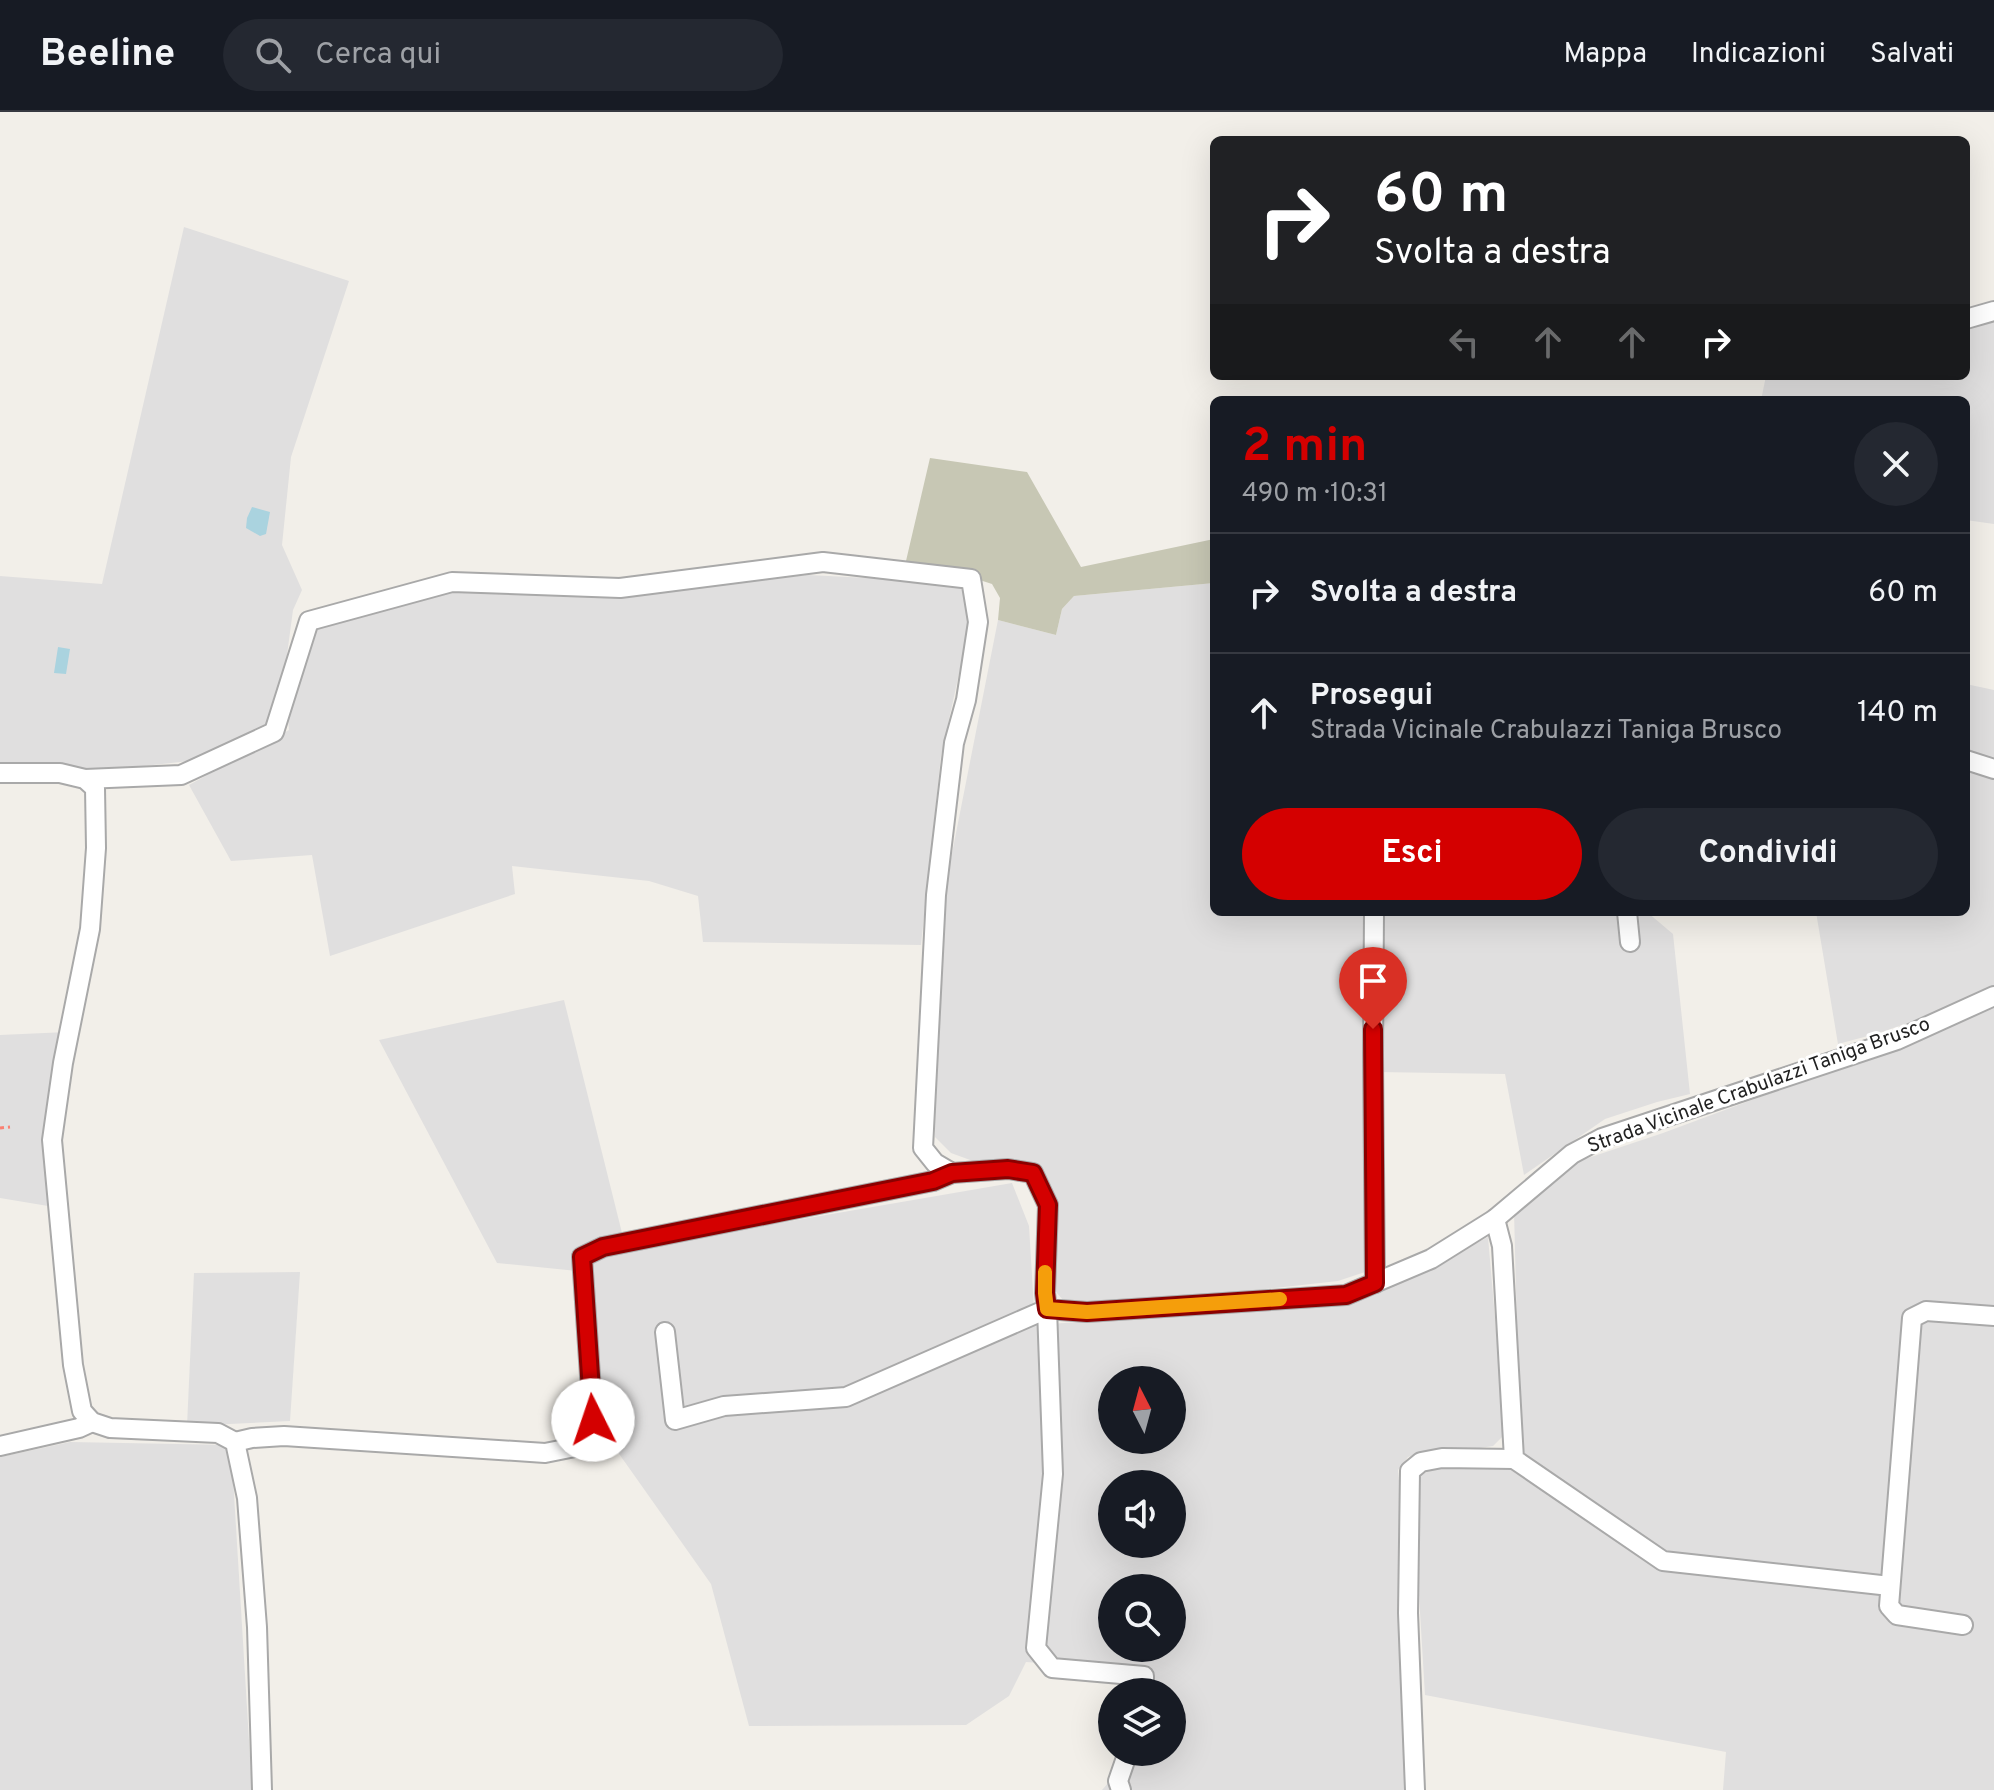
<!DOCTYPE html>
<html lang="it">
<head>
<meta charset="utf-8">
<style>
  body { margin:0; font-family:Overpass,sans-serif; background:#242831; color:#f1f3f6; height:100vh; display:flex; flex-direction:column; font-size:30px; white-space:nowrap }
  * { box-sizing:border-box; margin:0 }
  p { font-size:26px; color:#9ea1a6 }
  .icon { flex:none; width:44px; height:44px; fill:none; stroke:currentColor; stroke-width:2; stroke-linecap:round; stroke-linejoin:round }
  .map { position:relative; flex:1; overflow:hidden }
  .details { position:absolute; left:1210px; top:284px; width:760px; height:520px; display:flex; flex-direction:column; background:#171b24; border-radius:12px; box-shadow:0 8px 32px #0002 }
  .details>* { flex:none }
  .top-card { position:absolute; left:1210px; top:24px; width:760px; height:244px; border-radius:12px; box-shadow:0 8px 32px #0002; background:#202124; color:#fff; overflow:hidden }
  .needle { width:52px; rotate:354deg }
  .buttons { position:absolute; left:1098px; top:1254px; display:grid; gap:16px }
  .buttons a { display:grid; place-items:center; width:88px; height:88px; border-radius:50%; background:#171b24; box-shadow:0 8px 32px #0002; font-size:40px }
  .pin { position:absolute; display:grid; place-items:center; width:68px; height:68px; color:#fff; margin:-82px -34px; border-radius:50% 50% 50% 0; rotate:-45deg; box-shadow:0 0 8px #0007 }
  .pin .icon { rotate:45deg }
  .me { position:absolute; width:88px; margin:-44px; rotate:356deg; stroke-linejoin:round; filter:drop-shadow(0 0 6px #0008) }
  .turn { display:flex; align-items:center; gap:28px; height:168px; padding:0 32px; font-size:36px }
  .turn .icon { width:104px; height:104px; stroke-width:2.5 }
  .turn b { display:block; font-size:56px; line-height:68px }
  .lanes { display:flex; align-items:center; height:76px; padding:0 32px; background:#0003; justify-content:center; gap:40px; direction:ltr }
  .lanes .off { opacity:.35 }
  .round { display:grid; place-items:center; flex:none; width:84px; height:84px; border-radius:42px; background:#242831 }
  .head { display:flex; align-items:center; justify-content:space-between; height:136px; padding:0 32px }
  h1 { font-size:48px; font-weight:700; line-height:60px; color:#d40000 }
  .action { display:flex; gap:16px; margin-top:auto; padding:16px 32px }
  .action a { flex:1; height:92px; border-radius:48px; background:#d40000; color:#fff; font-size:32px; font-weight:700; line-height:92px; text-align:center }
  .action a+a { background:#242831; color:#f1f3f6 }
  ul { padding:0; list-style:none }
  li { display:flex; align-items:center; gap:24px; height:120px; padding:0 32px; border-top:2px solid #363941 }
  li div { flex:1 }
  li b { display:block; font-size:30px }
  li em { font-style:normal }
  header { display:flex; align-items:center; gap:48px; box-sizing:border-box; height:112px; padding:0 40px; background:#171b24; border-bottom:2px solid #363941 }
  header strong { font-size:38px }
  nav { display:flex; gap:44px; margin-inline-start:auto; font-size:28px }
  .search { width:560px; height:72px; background:#242831; display:flex; align-items:center; gap:20px; box-sizing:border-box; padding:0 28px; border-radius:44px; color:#9ea1a6; font-size:30px }
  .map>svg:first-child { display:block }
  .residential { fill:#e0dfdf; fill-rule:evenodd }
  .construction { fill:#c7c7b4 }
  .water { fill:#aad3df }
  .lines { fill:none; stroke-linecap:round; stroke-linejoin:round }
  .minor-casing { stroke:#a9a9a9; stroke-width:22 }
  .path { stroke:#fa8072; stroke-width:3; stroke-dasharray:4 4; stroke-linecap:butt }
  .minor { stroke:#fff; stroke-width:18 }
  .route-casing { stroke:#8a0000; stroke-width:20 }
  .route { stroke:#d40000; stroke-width:14 }
  .slow { stroke:#f59e0b; stroke-width:14 }
  .labels { text-anchor:middle; dominant-baseline:central; stroke-width:6; stroke-linejoin:round; paint-order:stroke }
  .street-label { font-size:20px; fill:#222; stroke:#fff }
</style>
</head>
<body>
<header>
<strong>Beeline</strong>
<div class="search"><svg class="icon" aria-label="search" viewBox="0 0 24 24"><circle cx="10" cy="10" r="6"/><path d="M15 15l6 6"/></svg>Cerca qui</div>
<nav><a>Mappa</a><a>Indicazioni</a><a>Salvati</a></nav>
</header>
<div class="map">
<svg width="1994" height="1678" viewBox="0 0 1994 1678">
  <rect width="100%" height="100%" fill="#f2efe9"/>
  <!-- residential -->
  <g class="residential">
    <path d="M184,115L349,169L291,345L282,433L302,478L293,498L278,610L198,648L99,659L0,658V464L102,472Z"/>
    <path d="M1994,206V412L1966,408V288H1761L1766,264H1966V210Z"/>
    <path d="M808,463L868,466L936,464L976,484L941,644L921,833L703,830L698,784L649,769L512,754L515,782L330,844L312,743L231,749L189,673L289,618L287,594L316,513L490,470L602,483Z"/>
    <path d="M1214,471V800H1647L1673,822L1690,982L1657,990L1605,1007L1524,1063L1505,962L1377,960L1371,1158L1338,1169L1202,1184L1080,1193L1063,1188L1050,1173L1034,1058L1004,1052L973,1049L951,1041L935,1025L936,906L943,787L998,508L1056,523L1062,497L1074,484Z"/>
    <path d="M1966,572L1994,578V881L1879,921L1838,932L1816,800H1966Z"/>
    <path d="M564,888L625,1133L716,1122L1012,1071L1029,1114L1035,1213L1296,1195L1417,1162L1488,1125L1505,1322L1493,1334L1467,1338H1428L1408,1345L1398,1358L1402,1401V1576L1409,1678H1102L1109,1670L1119,1640H1172V1580H1139L1146,1559L1026,1550L1009,1584L966,1613L749,1614L711,1472L598,1312L587,1160L497,1151L379,928ZM1112,1268H1172V1328H1112ZM1112,1372H1172V1432H1112ZM1112,1476H1172V1536H1112Z"/>
    <path d="M1994,894V1678H1723L1726,1640L1425,1583L1412,1367L1440,1354L1520,1337L1514,1099L1570,1052L1663,1021L1962,910Z"/>
    <path d="M67,920L54,1095L0,1086V923Z"/>
    <path d="M300,1160L290,1309L187,1314L194,1161Z"/>
    <path d="M70,1330L231,1333L252,1678H0V1345Z"/>
  </g>
  <!-- construction -->
  <path class="construction" d="M930,346L1027,360L1081,455L1214,427V471L1074,484L1062,497L1056,523L998,508L1000,486L992,472L952,459L906,449Z"/>
  <!-- water -->
  <g class="water">
    <path d="M252,395L270,400L266,422L260,424L246,416L247,406Z"/>
    <path d="M58,535L70,537L66,562L54,561Z"/>
  </g>
  <g class="lines">
    <!-- minor casing -->
    <g class="minor-casing">
      <g id="minor">
        <path d="M1966,207L1994,199"/>
        <path d="M1966,648L1994,657"/>
        <path d="M0,661H60L85,667L95,676L96,736L90,817L63,951L52,1028L73,1253L82,1299L92,1310L110,1316L218,1321L235,1330L247,1386L257,1515L262,1678"/>
        <path d="M85,667L181,663L274,620L309,509L452,470L620,476L823,450L971,467L978,510L966,588L954,631L936,783L923,1036L935,1051L952,1061L1008,1057L1033,1061L1048,1093L1045,1181L1047,1197L1087,1200L1346,1183L1431,1147L1495,1107L1572,1042L1602,1026L1897,928L1994,884"/>
        <path d="M1374,800L1373,943L1375,1171"/>
        <path d="M1627,800L1630,830"/>
        <path d="M1495,1107L1502,1134L1514,1347L1663,1449L1890,1474"/>
        <path d="M665,1220L675,1308L724,1294L846,1285L1047,1197L1053,1362L1036,1536L1052,1556L1144,1564V1580"/>
        <path d="M235,1330L252,1326L284,1324L545,1341L580,1334L593,1308L582,1145L603,1135L933,1069L952,1061"/>
        <path d="M0,1334L79,1316L92,1310"/>
        <path d="M1963,1513L1897,1503L1889,1494L1912,1206L1926,1199L1994,1204"/>
        <path d="M1121,1678L1118,1669L1128,1640"/>
        <path d="M1415,1678L1408,1501L1410,1359L1421,1350L1442,1346L1514,1347"/>
      </g>
    </g>
    <!-- path -->
    <path class="path" d="M0,1016L10,1015"/>
    <!-- minor -->
    <use href="#minor" class="minor"/>
  </g>
  <g class="lines">
    <!-- route casing -->
    <g class="route-casing">
      <path id="route" d="M593,1308L582,1145L603,1135L933,1069L952,1061L1008,1057L1033,1061L1048,1093L1045,1181L1047,1197L1087,1200L1346,1183L1375,1171L1373,917"/>
    </g>
    <!-- route -->
    <use href="#route" class="route"/>
    <!-- slow -->
    <path class="slow" d="M1045,1160V1181L1047,1197L1087,1200L1280,1187"/>
  </g>
  <g class="labels">
    <!-- street labels -->
    <g class="street-label">
      <text transform="translate(1759 974) rotate(-20)">Strada Vicinale Crabulazzi Taniga Brusco</text>
    </g>
  </g>
</svg>
<div class="buttons">
<a><svg class="needle" viewBox="-14 -14 28 28"><path d="M0-13l5 13h-10z" fill="#e53935"/><path d="M0 13l5-13h-10z" fill="#9ea1a6"/></svg></a>
<a><svg class="icon" aria-label="sound" viewBox="0 0 24 24"><path d="M4 9h4l5-4v14l-5-4H4zM17 9q2 3 0 6"/></svg></a>
<a><svg class="icon" aria-label="search" viewBox="0 0 24 24"><circle cx="10" cy="10" r="6"/><path d="M15 15l6 6"/></svg></a>
<a><svg class="icon" aria-label="layers" viewBox="0 0 24 24"><path d="M12 4l9 5-9 5-9-5zM3 14l9 5 9-5"/></svg></a>
</div>
<div class="pin" style="left:1373px;top:917px;background:#d93025"><svg class="icon" aria-label="arrive" viewBox="0 0 24 24"><path d="M6 21V4h12l-3 4 3 4H6"/></svg></div>
<svg class="me" style="left:593px;top:1308px" viewBox="-20 -20 40 40"><circle r="19" fill="#fff"/><path d="M0-13L10 11 0 6-10 11z" fill="#d40000"/></svg>
<div class="top-card">
<div class="turn"><svg class="icon" aria-label="right" viewBox="0 0 24 24"><path d="M7 20v-9h11M14 6l5 5-5 5"/></svg><div><b>60 m</b>Svolta a destra</div></div>
<div class="lanes"><svg class="icon off" aria-label="left" viewBox="0 0 24 24"><path d="M17 20v-9H6M10 6l-5 5 5 5"/></svg><svg class="icon off" aria-label="ahead" viewBox="0 0 24 24"><path d="M12 20V5M6 11l6-6 6 6"/></svg><svg class="icon off" aria-label="ahead" viewBox="0 0 24 24"><path d="M12 20V5M6 11l6-6 6 6"/></svg><svg class="icon" aria-label="right" viewBox="0 0 24 24"><path d="M7 20v-9h11M14 6l5 5-5 5"/></svg></div>
</div>
<section class="details">
<div class="head"><div><h1>2 min</h1><p>490 m · 10:31</p></div><a class="round"><svg class="icon" aria-label="close" viewBox="0 0 24 24"><path d="M6 6l12 12M18 6L6 18"/></svg></a></div>
<ul>
<li><svg class="icon" aria-label="right" viewBox="0 0 24 24"><path d="M7 20v-9h11M14 6l5 5-5 5"/></svg><div><b>Svolta a destra</b></div><em>60 m</em></li>
<li><svg class="icon" aria-label="ahead" viewBox="0 0 24 24"><path d="M12 20V5M6 11l6-6 6 6"/></svg><div><b>Prosegui</b><p>Strada Vicinale Crabulazzi Taniga Brusco</p></div><em>140 m</em></li>
</ul>
<div class="action"><a>Esci</a><a>Condividi</a></div>
</section>
</div>
</body>
</html>
